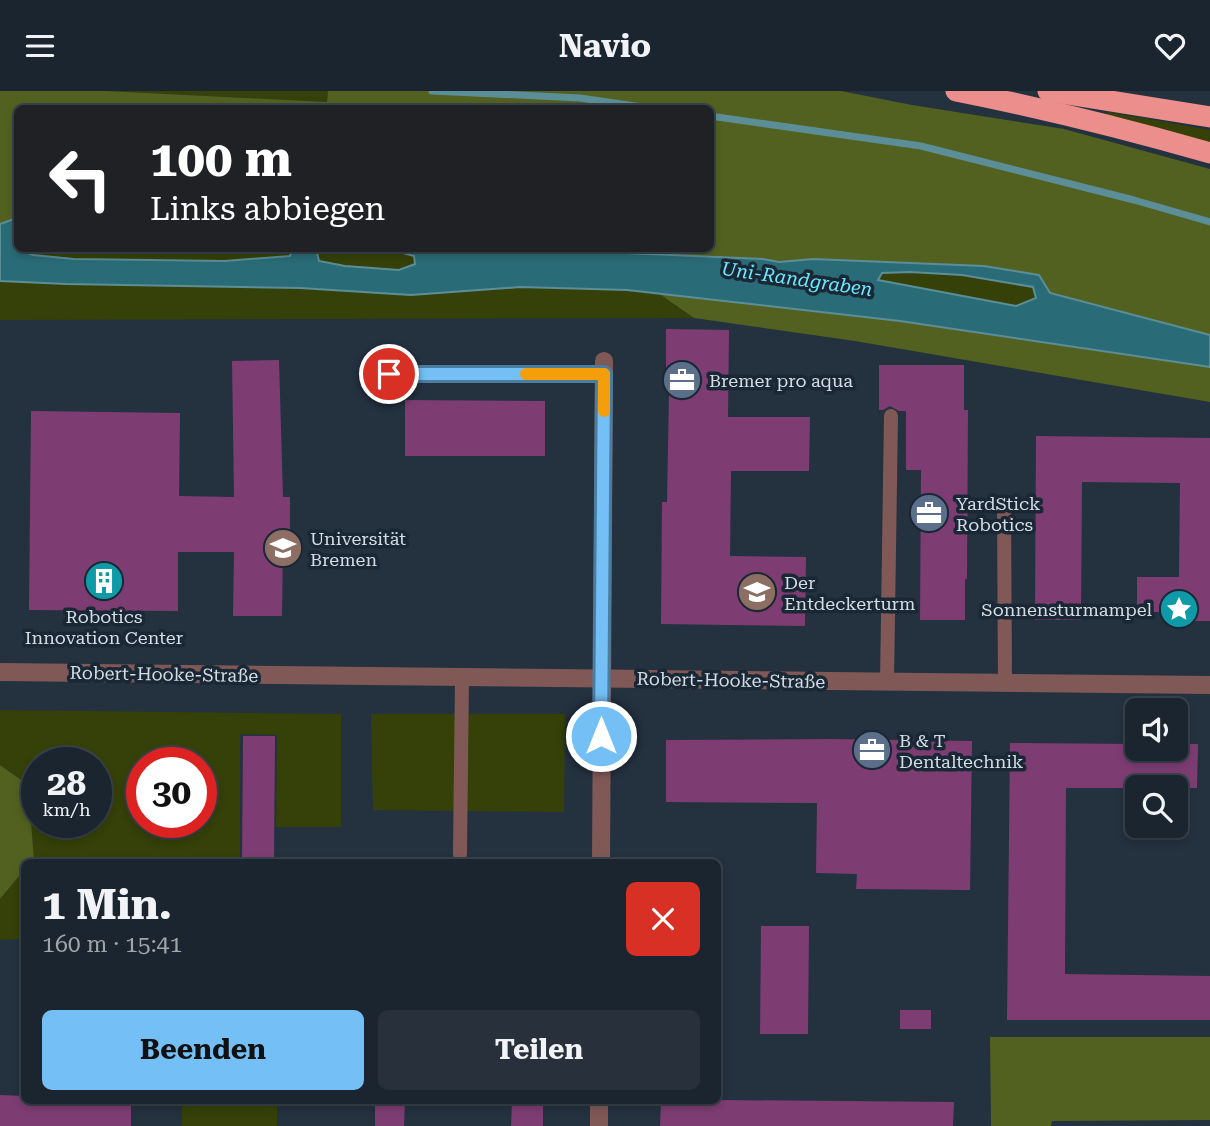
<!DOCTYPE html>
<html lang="de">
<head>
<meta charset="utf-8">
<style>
  body { margin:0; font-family:"Roboto Serif",serif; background:#28313b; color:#f1f3f6; height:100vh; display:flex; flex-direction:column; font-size:26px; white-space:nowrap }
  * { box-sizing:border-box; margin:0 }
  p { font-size:23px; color:#a0a5aa }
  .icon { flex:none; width:38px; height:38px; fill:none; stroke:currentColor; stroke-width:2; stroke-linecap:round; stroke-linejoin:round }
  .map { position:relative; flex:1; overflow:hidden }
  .side { position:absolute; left:21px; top:768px; width:700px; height:245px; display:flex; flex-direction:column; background:#1b252f; border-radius:10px; box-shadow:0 4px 10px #0003,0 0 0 2px #39424b }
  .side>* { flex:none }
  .guide { position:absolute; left:14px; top:14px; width:700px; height:147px; border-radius:10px; box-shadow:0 4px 10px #0003,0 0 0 2px #39424b; background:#202124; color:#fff; overflow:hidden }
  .buttons { position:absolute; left:1125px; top:607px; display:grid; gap:14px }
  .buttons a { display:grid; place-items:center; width:63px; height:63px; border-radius:10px; background:#1b252f; box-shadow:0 4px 10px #0003,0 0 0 2px #39424b; font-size:35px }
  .speed { position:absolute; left:21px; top:656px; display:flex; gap:14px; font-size:35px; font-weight:700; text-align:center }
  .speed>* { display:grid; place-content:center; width:91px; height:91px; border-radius:50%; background:#1b252f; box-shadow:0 4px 10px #0003,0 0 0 2px #39424b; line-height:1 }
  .speed small { font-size:18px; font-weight:400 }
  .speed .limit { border:10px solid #d22; background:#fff; color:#111 }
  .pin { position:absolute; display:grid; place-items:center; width:60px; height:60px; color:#fff; margin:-30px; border:4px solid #fff; border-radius:50%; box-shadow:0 2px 7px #0007 }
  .me { position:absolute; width:77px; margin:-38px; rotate:0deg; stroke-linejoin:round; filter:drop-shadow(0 0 5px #0008) }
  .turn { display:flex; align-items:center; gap:24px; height:147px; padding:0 21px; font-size:32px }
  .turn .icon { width:91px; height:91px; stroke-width:2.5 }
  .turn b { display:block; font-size:49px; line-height:60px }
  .round { display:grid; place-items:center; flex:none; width:74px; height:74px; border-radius:10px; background:#28313b }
  .overview { display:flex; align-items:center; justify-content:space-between; height:119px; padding:0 21px }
  h1 { font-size:42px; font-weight:700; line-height:52px }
  .primary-button { display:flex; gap:14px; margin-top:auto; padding:14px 21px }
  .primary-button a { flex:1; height:80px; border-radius:10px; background:#74c0f6; color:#111; font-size:28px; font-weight:700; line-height:80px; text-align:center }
  .primary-button a+a { background:#28313b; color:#f1f3f6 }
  header { display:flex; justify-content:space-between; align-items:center; height:91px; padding:0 21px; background:#1b252f; font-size:32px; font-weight:700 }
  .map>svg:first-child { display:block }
  .green { fill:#354108; fill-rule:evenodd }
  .forest { fill:#526120 }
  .water { fill:#296c77; stroke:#5c8e98; stroke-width:2; fill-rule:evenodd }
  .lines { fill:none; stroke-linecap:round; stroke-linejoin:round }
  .stream { stroke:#5c8e98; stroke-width:7 }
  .building { fill:#7d3d73 }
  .service { stroke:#805957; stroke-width:14 }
  .minor { stroke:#805957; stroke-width:18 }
  .motorway { stroke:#ec8e8b; stroke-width:21 }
  .route-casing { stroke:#4b7da0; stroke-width:18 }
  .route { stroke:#74c0f6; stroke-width:12 }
  .slow { stroke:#f59e0b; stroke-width:12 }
  .labels { text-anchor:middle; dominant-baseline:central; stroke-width:7; stroke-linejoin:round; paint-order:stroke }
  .poi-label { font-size:18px; fill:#d4dde6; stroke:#1a2735; text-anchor:start }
  .street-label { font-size:18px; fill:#d4dde6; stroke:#1a2735 }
  .water-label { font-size:19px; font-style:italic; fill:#6ae9fe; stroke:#1a2735 }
</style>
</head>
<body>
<header><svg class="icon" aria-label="menu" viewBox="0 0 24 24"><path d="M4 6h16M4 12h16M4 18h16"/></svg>Navio<svg class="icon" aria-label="heart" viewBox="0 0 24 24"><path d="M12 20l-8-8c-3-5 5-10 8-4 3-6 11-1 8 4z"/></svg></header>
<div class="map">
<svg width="1210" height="1035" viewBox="0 0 1210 1035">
  <rect width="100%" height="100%" fill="#24313f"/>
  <!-- green -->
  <g class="green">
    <path d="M107,0H328L327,11Z"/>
    <path d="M1109,21L1210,39V54L1105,23Z"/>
    <path d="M20,158H292L290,165L225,170L74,168L33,165Z"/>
    <path d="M322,158L403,162L414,165L416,173L399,179L345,175L319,170L317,162Z"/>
    <path d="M910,181L962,184L1033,196L1036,207L1017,215L877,189L881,182Z"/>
    <path d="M0,190L66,193L300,197L411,204L520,196L627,199L658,202L694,227L0,229Z"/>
    <path d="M0,619L341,623V736H276L277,644L240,643V772H31L34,768L28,694L0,674ZM37,672H96V732H37ZM142,672H201V732H142Z"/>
    <path d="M371,623H565L564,721L373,719Z"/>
    <path d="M24,779V848L0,849V808Z"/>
    <rect x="182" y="1010" width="95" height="25"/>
  </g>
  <!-- forest -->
  <g class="forest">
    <path d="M0,0H107L327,11L328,0H841L912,14L1064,38L1210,78V244L1050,202L1039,184L984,175L813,168L779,171L763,168L532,158H710V18H18L17,128L0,133Z"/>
    <path d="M658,202L900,230L1210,276V311L855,250L694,227Z"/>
    <path d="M0,674L28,694L34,768L31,772H24V779L0,808Z"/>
    <path d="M990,946H1210V1029L1052,1030L1051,1035H991Z"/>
  </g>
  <!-- water -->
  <path class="water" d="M14,128H17V144L14,145L15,154L18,158L33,164L74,168L225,170L290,165L292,158H322L317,162L319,170L345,175L399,179L415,173L414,165L403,162L330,158H532L763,168L779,171L813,168L984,175L1039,184L1050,202L1210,244V276L900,230L627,199L520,196L411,204L300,197L66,193L0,190V133ZM910,181L962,184L1033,196L1036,207L1016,215L878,189L882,182Z"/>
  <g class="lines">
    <!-- stream -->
    <g class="stream">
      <path d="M432,0L580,7L656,18"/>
      <path d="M710,25L921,55L1134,109L1210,131"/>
    </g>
  </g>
  <!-- building -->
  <g class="building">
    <path d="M666,238L729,239L728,326H810L809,380H731L730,465L806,466L805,535L661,533L662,411H667L669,301H666Z"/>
    <path d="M279,269L283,406H290V455H283L282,525H233L234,461H178V520L29,519L31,320L180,322L179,405L234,406L232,270Z"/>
    <path d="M879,274H964V319H968L967,488H965V529H920L921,379H906V320H899L890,315L883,319H879Z"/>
    <path d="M405,309L545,310V365H405Z"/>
    <path d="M1036,345L1210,347V530H1178L1179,521H1137V486H1179L1180,392L1082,391L1081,529H1035Z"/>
    <path d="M243,645H275L274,772H242Z"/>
    <path d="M831,648L972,650L970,799L856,798L857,783L816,782L817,712L666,711V649Z"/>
    <path d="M1010,652L1138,653V658H1176V653H1198L1197,697H1066L1065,883L1210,885V929H1007Z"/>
    <path d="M761,835H809L808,943H760Z"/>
    <rect x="900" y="919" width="31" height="19"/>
    <path d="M0,1004L24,1005V1010H131V1035H0Z"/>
    <path d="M718,1009L954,1011L953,1035H660L661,1010Z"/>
    <path d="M375,1010H405L404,1035H375Z"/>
    <path d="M512,1010H543V1035H511Z"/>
  </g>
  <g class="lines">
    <!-- service -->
    <g class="service">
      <path d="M389,283H604"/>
      <path d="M1004,413L1005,592"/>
      <path d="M887,591L891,325"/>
      <path d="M460,763L462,586"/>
    </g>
    <!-- minor -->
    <g class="minor">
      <path d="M0,581L1210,594"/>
      <path d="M601,772L604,270"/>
      <path d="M599,1035V1010"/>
    </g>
    <!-- motorway -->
    <g class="motorway">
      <path d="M956,0C1042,17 1126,38 1210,62"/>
      <path d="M1048,0L1210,26"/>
    </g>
  </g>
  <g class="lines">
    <!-- route casing -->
    <g class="route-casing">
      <path id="route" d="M389,283H604L601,645"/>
    </g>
    <!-- route -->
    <use href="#route" class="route"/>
    <!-- slow -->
    <path class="slow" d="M526,283H604V320"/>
  </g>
  <!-- icons -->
  <defs>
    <g id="office-disc" transform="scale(2.0125)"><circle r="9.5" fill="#5c6f8a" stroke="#1a2735"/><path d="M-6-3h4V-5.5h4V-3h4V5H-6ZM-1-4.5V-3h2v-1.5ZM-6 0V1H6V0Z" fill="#fff"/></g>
    <g id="university-disc" transform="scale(2.0125)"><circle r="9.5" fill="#8d6e63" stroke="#1a2735"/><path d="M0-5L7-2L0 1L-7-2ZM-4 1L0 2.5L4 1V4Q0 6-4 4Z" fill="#fff"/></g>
    <g id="building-disc" transform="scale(2.0125)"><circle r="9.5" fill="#0f9aa8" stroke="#1a2735"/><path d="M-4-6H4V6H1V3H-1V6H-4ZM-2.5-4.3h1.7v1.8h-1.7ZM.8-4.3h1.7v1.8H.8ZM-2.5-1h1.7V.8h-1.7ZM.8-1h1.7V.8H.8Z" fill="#fff"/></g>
    <g id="school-disc" transform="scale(2.0125)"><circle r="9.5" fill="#8d6e63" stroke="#1a2735"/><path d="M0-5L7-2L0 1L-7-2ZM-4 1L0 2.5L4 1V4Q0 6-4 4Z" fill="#fff"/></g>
    <g id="sight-disc" transform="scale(2.0125)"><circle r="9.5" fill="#0f9aa8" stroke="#1a2735"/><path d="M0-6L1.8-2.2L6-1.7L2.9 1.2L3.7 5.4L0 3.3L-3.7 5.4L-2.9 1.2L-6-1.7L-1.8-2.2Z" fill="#fff"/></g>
  </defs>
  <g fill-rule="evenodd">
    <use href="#office-disc" x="682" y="289"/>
    <use href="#office-disc" x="929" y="422"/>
    <use href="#university-disc" x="283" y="457"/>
    <use href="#building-disc" x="104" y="490"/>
    <use href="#school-disc" x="757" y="501"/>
    <use href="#sight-disc" x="1179" y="518"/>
    <use href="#office-disc" x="872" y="659"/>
  </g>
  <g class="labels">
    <!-- poi labels -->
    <g class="poi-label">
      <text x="709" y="289">Bremer pro aqua</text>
      <text x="956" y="412">YardStick<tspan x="956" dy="21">Robotics</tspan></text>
      <text x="310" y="447">Universität<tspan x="310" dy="21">Bremen</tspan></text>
      <text x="784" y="491">Der<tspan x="784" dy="21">Entdeckerturm</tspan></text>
      <text x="1152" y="518" text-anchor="end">Sonnensturmampel</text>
      <text x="104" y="525" text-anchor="middle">Robotics<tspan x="104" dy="21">Innovation Center</tspan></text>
      <text x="899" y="649">B &amp; T<tspan x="899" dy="21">Dentaltechnik</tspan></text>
    </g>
    <!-- street labels -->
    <g class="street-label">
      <text transform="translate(164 583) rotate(1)">Robert-Hooke-Straße</text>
      <text transform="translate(731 589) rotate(1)">Robert-Hooke-Straße</text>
    </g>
    <!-- water labels -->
    <g class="water-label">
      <text transform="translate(797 188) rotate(8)">Uni-Randgraben</text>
    </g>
  </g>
</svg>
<div class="buttons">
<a><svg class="icon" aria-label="sound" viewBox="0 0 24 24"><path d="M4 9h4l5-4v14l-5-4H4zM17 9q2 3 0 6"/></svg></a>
<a><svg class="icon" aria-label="search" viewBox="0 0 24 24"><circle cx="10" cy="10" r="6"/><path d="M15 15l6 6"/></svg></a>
</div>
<div class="speed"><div>28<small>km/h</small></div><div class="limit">30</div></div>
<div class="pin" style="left:389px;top:283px;background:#d93025"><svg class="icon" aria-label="arrive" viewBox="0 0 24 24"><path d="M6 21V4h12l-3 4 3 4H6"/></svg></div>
<svg class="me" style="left:601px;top:645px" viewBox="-20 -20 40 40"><circle r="17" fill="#74c0f6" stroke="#fff" stroke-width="3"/><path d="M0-11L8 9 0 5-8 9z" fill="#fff"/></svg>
<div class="guide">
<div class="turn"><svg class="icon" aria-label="left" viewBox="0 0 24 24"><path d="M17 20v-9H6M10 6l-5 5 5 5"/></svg><div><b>100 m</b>Links abbiegen</div></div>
</div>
<section class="side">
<div class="overview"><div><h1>1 Min.</h1><p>160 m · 15:41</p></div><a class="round" style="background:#d93025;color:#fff"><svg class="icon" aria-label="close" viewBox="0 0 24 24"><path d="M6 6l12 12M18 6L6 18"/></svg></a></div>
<div class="primary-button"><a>Beenden</a><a>Teilen</a></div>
</section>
</div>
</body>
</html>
